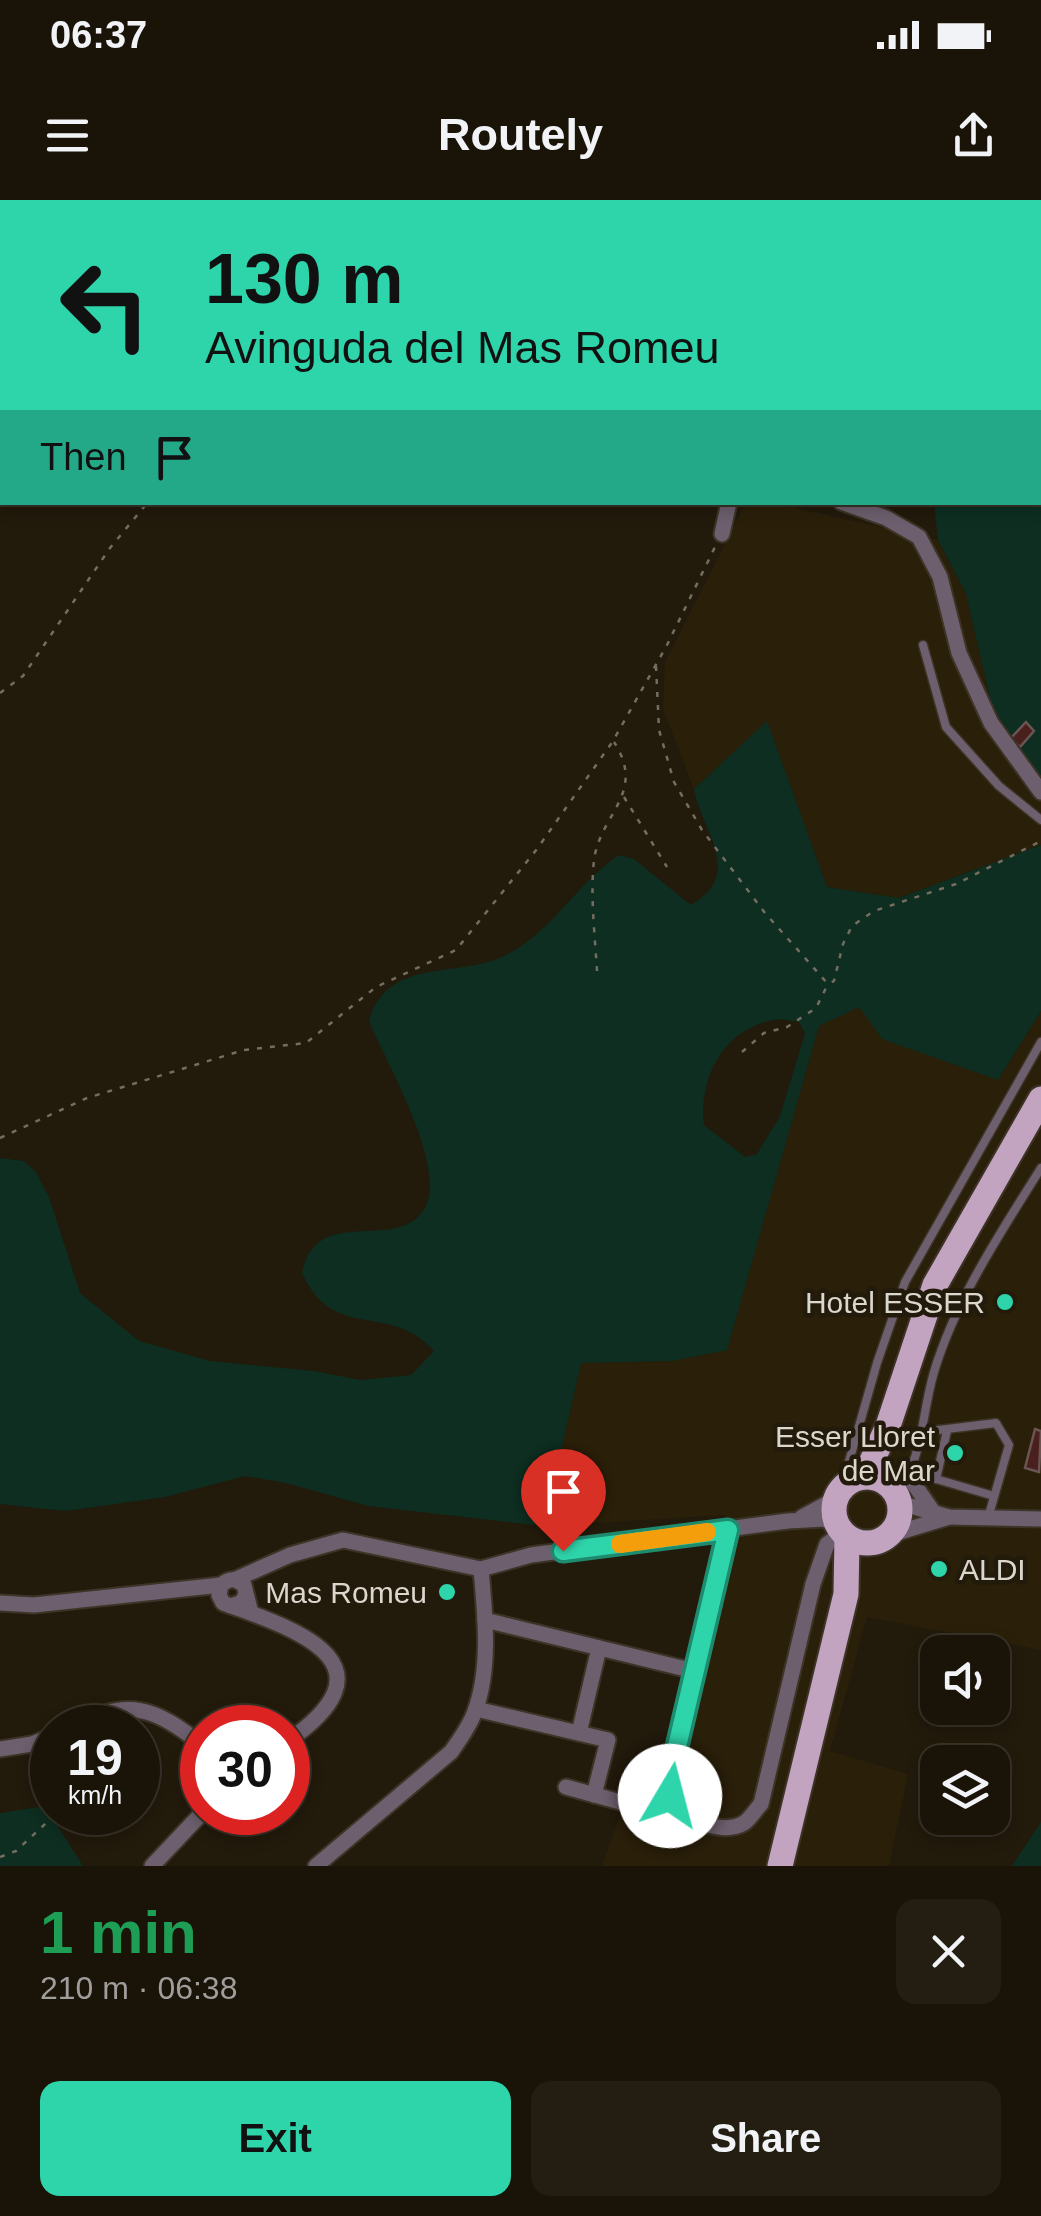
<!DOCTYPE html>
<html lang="en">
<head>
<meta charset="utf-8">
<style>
  body { margin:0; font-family:Helvetica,sans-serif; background:#231d12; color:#f1f3f6; height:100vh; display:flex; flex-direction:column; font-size:38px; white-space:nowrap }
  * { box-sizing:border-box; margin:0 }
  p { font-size:32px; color:#9f9e9c }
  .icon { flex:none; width:55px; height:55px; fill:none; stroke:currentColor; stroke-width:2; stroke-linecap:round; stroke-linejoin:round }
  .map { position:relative; height:1666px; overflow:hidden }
  .panel { display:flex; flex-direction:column; background:#1a1408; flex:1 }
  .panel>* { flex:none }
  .banner { position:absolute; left:0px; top:0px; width:1042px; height:305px; box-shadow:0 5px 15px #0003,0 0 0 2px #383329; background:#2ed4aa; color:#111; overflow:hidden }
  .buttons { position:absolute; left:920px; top:1435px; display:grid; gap:20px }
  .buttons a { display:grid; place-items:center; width:90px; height:90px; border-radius:20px; background:#1a1408; box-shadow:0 5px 15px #0003,0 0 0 2px #383329; font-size:50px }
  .speed { position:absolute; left:30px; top:1505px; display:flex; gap:20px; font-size:50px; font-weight:700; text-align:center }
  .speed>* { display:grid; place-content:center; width:130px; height:130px; border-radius:50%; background:#1a1408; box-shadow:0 5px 15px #0003,0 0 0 2px #383329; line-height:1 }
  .speed small { font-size:25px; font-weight:400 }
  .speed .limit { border:15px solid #d22; background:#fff; color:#111 }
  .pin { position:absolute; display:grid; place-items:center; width:85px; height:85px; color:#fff; margin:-102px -42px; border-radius:50% 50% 50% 0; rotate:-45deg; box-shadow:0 0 10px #0007 }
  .pin .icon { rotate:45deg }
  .me { position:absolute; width:110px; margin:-55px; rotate:8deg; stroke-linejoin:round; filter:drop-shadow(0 0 8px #0008) }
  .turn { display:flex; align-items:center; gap:35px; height:210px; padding:0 40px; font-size:45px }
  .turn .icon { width:130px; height:130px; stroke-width:2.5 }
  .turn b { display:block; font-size:70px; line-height:85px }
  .then { display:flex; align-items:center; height:95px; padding:0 40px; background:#0003; gap:20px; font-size:38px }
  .round { display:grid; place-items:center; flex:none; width:105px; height:105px; border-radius:20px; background:#231d12 }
  .summary { display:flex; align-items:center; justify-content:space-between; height:170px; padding:0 40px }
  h1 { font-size:60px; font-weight:600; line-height:75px; color:#1e9e55 }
  .primary-button { display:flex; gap:20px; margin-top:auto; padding:20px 40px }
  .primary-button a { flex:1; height:115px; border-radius:20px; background:#2ed4aa; color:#111; font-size:40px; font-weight:600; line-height:115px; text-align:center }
  .primary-button a+a { background:#231d12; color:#f1f3f6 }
  .status { display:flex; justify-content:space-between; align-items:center; height:70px; padding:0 50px; background:#1a1408; direction:ltr }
  .status svg { height:28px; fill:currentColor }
  header { display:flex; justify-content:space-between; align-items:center; height:130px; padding:0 40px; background:#1a1408; font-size:45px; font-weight:600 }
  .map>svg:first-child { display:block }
  .built { fill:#2a1f09 }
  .green { fill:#0d2e20; fill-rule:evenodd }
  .building { fill:#49201e; stroke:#6a5553; stroke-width:2.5 }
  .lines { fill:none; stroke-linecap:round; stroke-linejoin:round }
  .lane-casing { stroke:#3c3426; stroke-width:11 }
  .street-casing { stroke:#3c3426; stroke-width:19 }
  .primary-casing { stroke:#3c3426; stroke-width:29 }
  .path { stroke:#746d60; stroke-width:2.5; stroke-dasharray:5 8; stroke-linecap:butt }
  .lane { stroke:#6d5f6d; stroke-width:8 }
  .street { stroke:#6d5f6d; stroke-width:15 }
  .primary { stroke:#c2a4c1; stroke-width:25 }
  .route-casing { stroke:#1e8a6e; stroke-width:25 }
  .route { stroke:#2ed4aa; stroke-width:18 }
  .slow { stroke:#f59e0b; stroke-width:18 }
  .poi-dot { fill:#2ed4aa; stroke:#221a0b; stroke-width:4 }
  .labels { text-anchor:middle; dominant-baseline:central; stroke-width:9; stroke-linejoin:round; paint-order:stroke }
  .poi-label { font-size:30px; fill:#dcd7cd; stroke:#221a0b; text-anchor:end }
</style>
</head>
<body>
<div class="status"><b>06:37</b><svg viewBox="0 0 49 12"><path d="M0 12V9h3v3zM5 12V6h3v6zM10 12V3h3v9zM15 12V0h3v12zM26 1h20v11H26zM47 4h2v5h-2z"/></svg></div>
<header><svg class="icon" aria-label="menu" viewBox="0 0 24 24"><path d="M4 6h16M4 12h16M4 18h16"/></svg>Routely<svg class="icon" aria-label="share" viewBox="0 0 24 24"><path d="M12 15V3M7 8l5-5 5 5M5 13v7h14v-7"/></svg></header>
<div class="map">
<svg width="1041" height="1666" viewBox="0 0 1041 1666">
  <rect width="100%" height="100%" fill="#221a0b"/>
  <!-- built -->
  <g class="built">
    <path d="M746,303H773L938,340L966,394L993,510L1041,585V645L899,698L827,687L767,522L694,589L663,509L665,462Z"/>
    <path d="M859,806L998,880L1041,811V1450L867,1417L830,1551L908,1574L889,1666H602L619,1618L649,1624L725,1315L544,1326L581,1163L672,1161L727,1150L819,826Z"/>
  </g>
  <!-- green -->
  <g class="green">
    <path d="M1041,203V585L1002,532L993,511L966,394L938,340L934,303L1040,302Z"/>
    <path d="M767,521L827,687L899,698L1041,645V811L998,880L882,839L859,807L819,826L727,1150L672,1161L581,1163L544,1326L368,1306L286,1283L245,1276L165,1297L65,1311L0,1304V958L24,961L36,972L49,997L80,1093L139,1141L210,1161L314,1171L361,1180L411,1175L434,1151C390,1101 333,1143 302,1073C316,1003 394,1053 423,1011C451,971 385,861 369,821C387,757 456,778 502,757C549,736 576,684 619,655L634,659L691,705C745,673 702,632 694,589ZM780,819L799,822L805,833L780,916L757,954L745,957L704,925C698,874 727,825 780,819Z"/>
    <path d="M45,1606L83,1666H0V1613Z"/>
    <path d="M1041,1622V1666H1012Z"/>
  </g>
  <!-- building -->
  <g class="building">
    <path d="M1026,522L1034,531L1020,547L1010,539Z"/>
    <path d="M1035,1229L1041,1231L1039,1272L1025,1268Z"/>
  </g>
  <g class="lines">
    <!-- lane casing -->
    <g class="lane-casing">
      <g id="lane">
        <path d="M923,445L946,527L999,586L1041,620"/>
        <path d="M922,1232L996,1223L1009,1245L988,1318"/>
        <path d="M915,1263L936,1279L994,1296"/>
        <path d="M936,1279L947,1231"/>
        <path d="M842,1286L877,1163L905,1082L1041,842"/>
        <path d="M896,1295C924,1257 921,1216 934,1172C956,1099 1001,1032 1041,968"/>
      </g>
    </g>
    <!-- street casing -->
    <g class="street-casing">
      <g id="street">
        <path d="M326,0L327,2"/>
        <path d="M453,0L454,2"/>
        <path d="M849,0L858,2"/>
        <path d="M541,2L542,0"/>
        <path d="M960,2L961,0"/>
        <path d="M1040,58H1041"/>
        <path d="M841,302L886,318L919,337L940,377L959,453L991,523L1041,592"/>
        <path d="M722,334L729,302"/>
        <path d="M909,1277L934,1313"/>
        <path d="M900,1303L949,1317L1041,1319"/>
        <path d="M802,1317L835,1299"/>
        <path d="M728,1330L669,1588C673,1614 719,1638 744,1623C750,1619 756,1609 761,1604L813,1384L827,1344L842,1333"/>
        <path d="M890,1335L949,1317"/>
        <path d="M236,1379L290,1355L343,1340L481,1369L531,1355L788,1321L824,1319L836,1325"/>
        <path d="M246,1394L242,1402L231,1406L223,1403L219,1395L221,1385C230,1378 234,1378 244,1385L251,1413"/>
        <path d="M0,1403L34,1405L221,1385"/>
        <path d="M231,1406C309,1433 393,1468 288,1541"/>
        <path d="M485,1420L694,1471"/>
        <path d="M476,1509L608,1540L594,1595"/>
        <path d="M71,1528C127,1496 156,1508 202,1545"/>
        <path d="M579,1533L599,1448"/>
        <path d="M0,1549L32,1544L52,1536"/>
        <path d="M566,1587L642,1608L653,1603L657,1587"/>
        <path d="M152,1666L203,1612"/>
        <path d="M316,1666L451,1552C460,1539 470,1526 475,1511C491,1468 485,1414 481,1369"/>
      </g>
    </g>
    <!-- primary casing -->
    <g class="primary-casing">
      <g id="primary">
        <path d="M865,1276L888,1226L935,1085L1041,899"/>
        <circle cx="867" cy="1310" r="33"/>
        <path d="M780,1666L846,1394L847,1338"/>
      </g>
    </g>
    <!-- path -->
    <g class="path">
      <path d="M214,2L225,0"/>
      <path d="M656,466L659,530L674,582L702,630L765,713L828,784L834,781L843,744L852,726L874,711L956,684L1041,641"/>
      <path d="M0,493L23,476L110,348L148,302"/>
      <path d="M624,597L667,667"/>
      <path d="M597,771C595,735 590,696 594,660C600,614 647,593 614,542"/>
      <path d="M742,852L764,833L787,827L816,808L827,786"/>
      <path d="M0,938L87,898L244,850L306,843L376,787L456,750L537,649L613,541L667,445L716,345"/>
      <path d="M0,1657L16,1651L58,1612"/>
    </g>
    <!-- lane -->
    <use href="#lane" class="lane"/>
    <!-- street -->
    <use href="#street" class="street"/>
    <!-- primary -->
    <use href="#primary" class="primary"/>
  </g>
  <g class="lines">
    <!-- route casing -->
    <g class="route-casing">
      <path id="route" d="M563,1351L728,1330L671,1572L670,1596"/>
    </g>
    <!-- route -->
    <use href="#route" class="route"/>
    <!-- slow -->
    <path class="slow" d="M620,1344L707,1332"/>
  </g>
  <!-- markers -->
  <g class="poi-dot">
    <circle cx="1005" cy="1102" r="10"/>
    <circle cx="955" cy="1253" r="10"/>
    <circle cx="939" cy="1369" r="10"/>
    <circle cx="447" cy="1392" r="10"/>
  </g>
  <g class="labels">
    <!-- poi labels -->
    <g class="poi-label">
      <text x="985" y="1102">Hotel ESSER</text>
      <text x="935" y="1236">Esser Lloret<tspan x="935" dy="34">de Mar</tspan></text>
      <text x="959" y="1369" text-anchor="start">ALDI</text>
      <text x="427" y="1392">Mas Romeu</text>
    </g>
  </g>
</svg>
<div class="buttons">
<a><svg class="icon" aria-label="sound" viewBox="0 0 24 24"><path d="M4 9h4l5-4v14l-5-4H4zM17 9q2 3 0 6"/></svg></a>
<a><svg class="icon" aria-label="layers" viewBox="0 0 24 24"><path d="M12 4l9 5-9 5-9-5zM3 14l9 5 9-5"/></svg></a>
</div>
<div class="speed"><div>19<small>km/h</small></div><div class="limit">30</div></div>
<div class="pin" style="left:563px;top:1351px;background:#d93025"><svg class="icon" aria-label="arrive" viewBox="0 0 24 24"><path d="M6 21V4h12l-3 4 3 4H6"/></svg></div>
<svg class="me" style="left:670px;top:1596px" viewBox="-20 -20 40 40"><circle r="19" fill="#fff"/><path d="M0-13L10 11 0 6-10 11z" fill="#2ed4aa"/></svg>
<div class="banner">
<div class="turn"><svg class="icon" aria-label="left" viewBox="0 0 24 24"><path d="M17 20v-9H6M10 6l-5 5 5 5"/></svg><div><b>130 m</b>Avinguda del Mas Romeu</div></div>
<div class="then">Then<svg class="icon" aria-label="arrive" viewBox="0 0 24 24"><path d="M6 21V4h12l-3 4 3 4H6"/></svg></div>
</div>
</div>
<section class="panel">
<div class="summary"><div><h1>1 min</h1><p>210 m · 06:38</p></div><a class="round"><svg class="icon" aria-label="close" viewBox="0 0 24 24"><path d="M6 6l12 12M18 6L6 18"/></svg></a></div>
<div class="primary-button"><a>Exit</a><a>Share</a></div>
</section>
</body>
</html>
